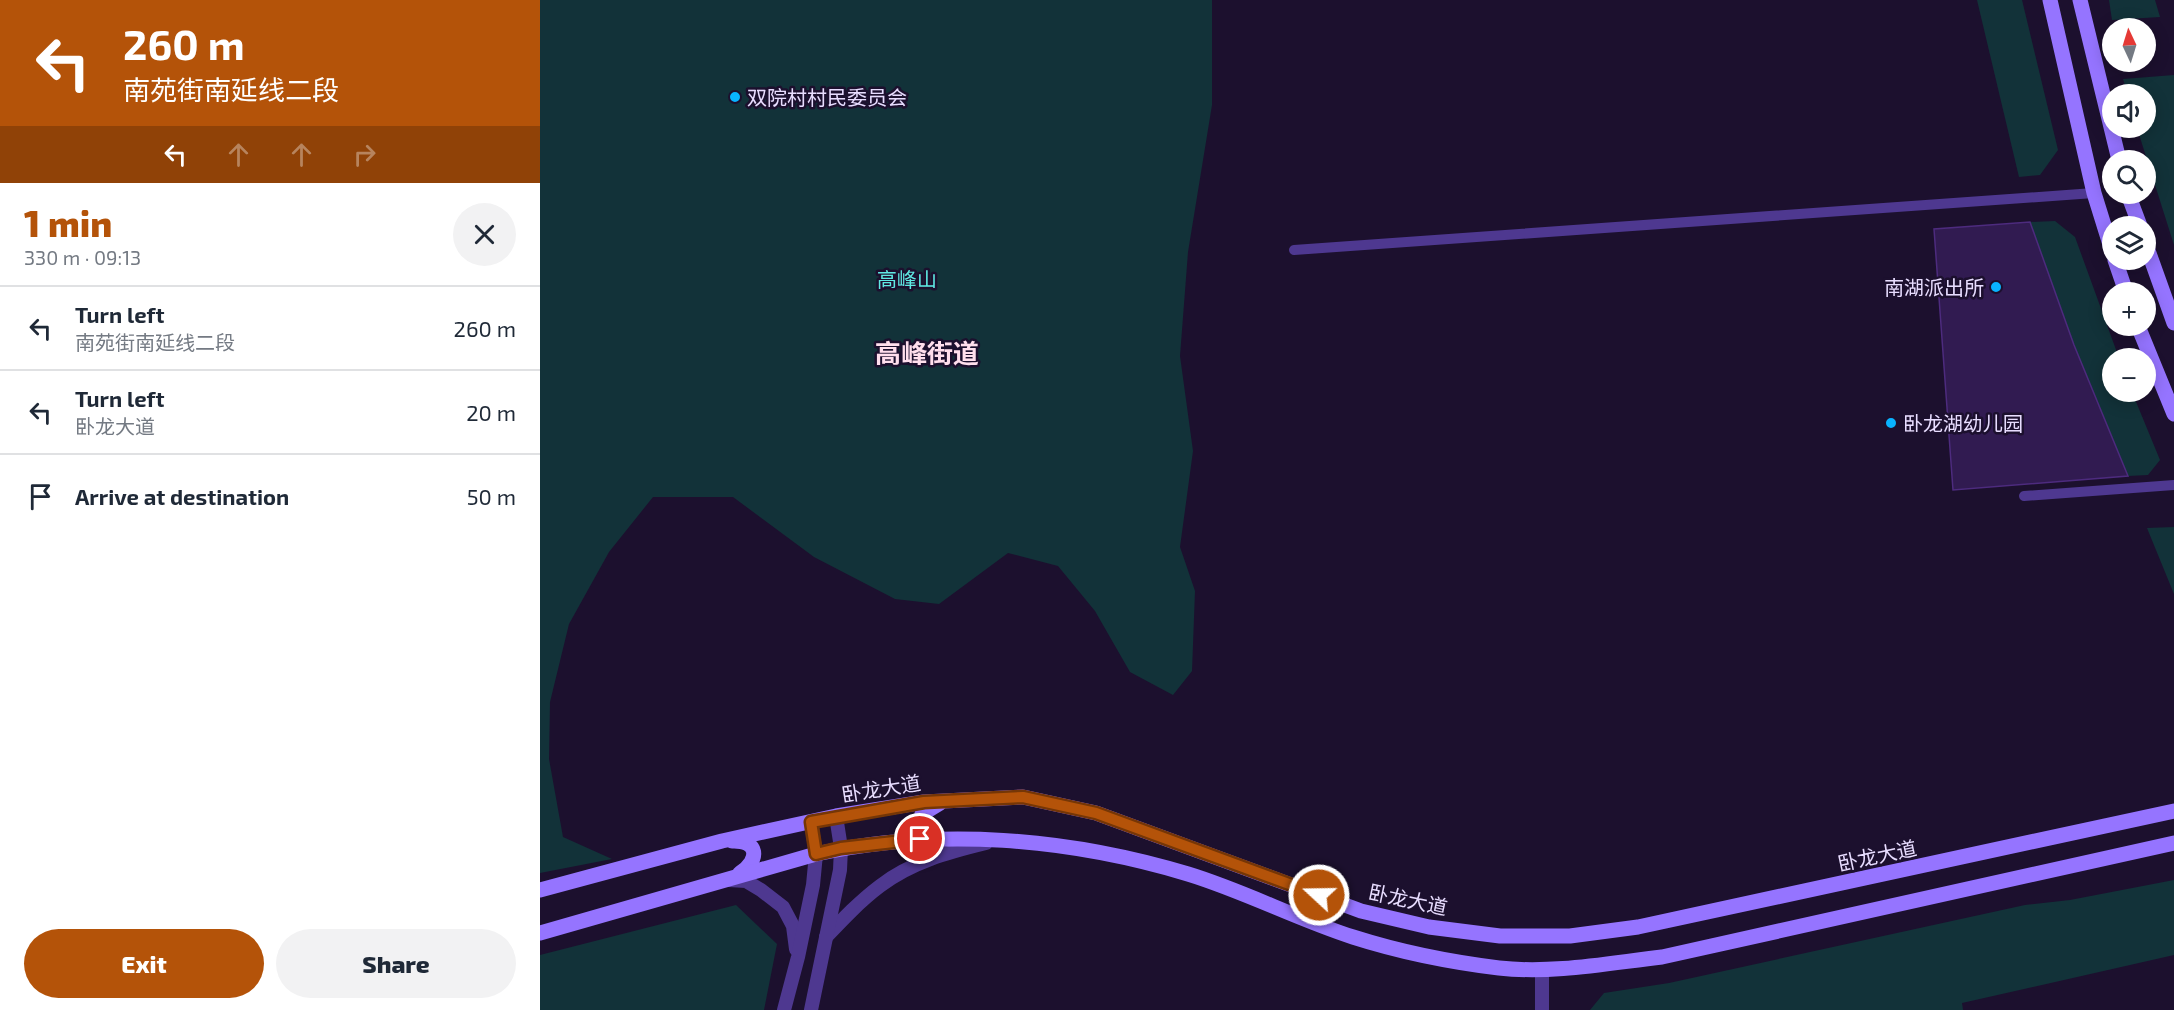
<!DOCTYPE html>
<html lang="en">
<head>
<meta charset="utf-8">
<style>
  body { margin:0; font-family:"Exo 2","Noto Sans SC",sans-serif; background:#f2f2f3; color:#1f2937; height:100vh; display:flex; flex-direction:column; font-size:22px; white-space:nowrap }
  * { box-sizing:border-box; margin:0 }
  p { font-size:20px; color:#747a83 }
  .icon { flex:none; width:33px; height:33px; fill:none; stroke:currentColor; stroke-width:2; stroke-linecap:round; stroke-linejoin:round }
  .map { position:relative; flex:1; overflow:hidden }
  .side { display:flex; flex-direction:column; background:#fff; width:540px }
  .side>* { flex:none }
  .banner { background:#b45309; color:#fff; overflow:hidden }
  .needle { width:39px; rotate:356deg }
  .buttons { position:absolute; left:1562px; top:18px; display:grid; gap:12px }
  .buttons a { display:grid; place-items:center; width:54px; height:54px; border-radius:50%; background:#fff; box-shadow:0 3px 15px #0003; font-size:30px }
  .pin { position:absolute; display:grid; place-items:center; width:51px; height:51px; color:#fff; margin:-26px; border:3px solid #fff; border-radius:50%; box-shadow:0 2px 6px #0007 }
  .me { position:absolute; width:66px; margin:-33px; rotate:291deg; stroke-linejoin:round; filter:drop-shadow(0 0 4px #0008) }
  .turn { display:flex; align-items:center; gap:21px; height:126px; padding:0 24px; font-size:27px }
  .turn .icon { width:78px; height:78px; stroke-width:2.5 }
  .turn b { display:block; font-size:42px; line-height:51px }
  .lanes { display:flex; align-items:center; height:57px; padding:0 24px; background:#0003; justify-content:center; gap:30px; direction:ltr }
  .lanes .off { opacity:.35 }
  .round { display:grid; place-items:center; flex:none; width:63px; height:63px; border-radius:32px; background:#f2f2f3 }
  .summary { display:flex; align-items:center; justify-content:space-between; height:102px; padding:0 24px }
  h1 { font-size:36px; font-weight:800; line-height:45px; color:#b45309 }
  .cta { display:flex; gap:12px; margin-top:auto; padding:12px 24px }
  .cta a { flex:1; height:69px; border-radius:36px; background:#b45309; color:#fff; font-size:24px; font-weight:800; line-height:69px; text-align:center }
  .cta a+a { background:#f2f2f3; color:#1f2937 }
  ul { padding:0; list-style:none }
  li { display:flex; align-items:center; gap:18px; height:84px; padding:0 24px; border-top:2px solid #e0e1e3 }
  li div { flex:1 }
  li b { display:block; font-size:22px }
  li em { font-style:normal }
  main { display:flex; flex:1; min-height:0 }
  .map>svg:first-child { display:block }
  .green { fill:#123239 }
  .building { fill:#311b51; stroke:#4d2b7e; stroke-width:1.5 }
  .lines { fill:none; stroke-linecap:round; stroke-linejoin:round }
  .minor { stroke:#4e3890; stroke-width:10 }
  .tertiary { stroke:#4e3890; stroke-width:14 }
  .secondary { stroke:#9574ff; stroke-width:15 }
  .route-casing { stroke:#753606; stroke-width:15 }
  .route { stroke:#b45309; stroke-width:10 }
  .poi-dot { fill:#09b3ff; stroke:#1c102e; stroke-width:2 }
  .labels { text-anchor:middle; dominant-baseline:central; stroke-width:5; stroke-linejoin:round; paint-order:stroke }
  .poi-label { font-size:20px; fill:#e8ddff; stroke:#1c102e; text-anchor:start }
  .park-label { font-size:20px; fill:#5fe9e3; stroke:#1c102e }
  .street-label { font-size:20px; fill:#e8ddff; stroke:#1c102e }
  .district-label { font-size:26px; font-weight:bold; fill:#ffdfed; stroke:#1c102e }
</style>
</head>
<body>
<main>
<section class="side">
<div class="banner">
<div class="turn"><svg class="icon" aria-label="left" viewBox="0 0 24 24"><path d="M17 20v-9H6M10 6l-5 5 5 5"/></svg><div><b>260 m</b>南苑街南延线二段</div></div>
<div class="lanes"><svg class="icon" aria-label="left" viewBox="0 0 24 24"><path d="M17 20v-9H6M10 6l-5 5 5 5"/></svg><svg class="icon off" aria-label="ahead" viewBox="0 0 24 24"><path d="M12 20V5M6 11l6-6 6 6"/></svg><svg class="icon off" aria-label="ahead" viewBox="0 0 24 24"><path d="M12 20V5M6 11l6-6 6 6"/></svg><svg class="icon off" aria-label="right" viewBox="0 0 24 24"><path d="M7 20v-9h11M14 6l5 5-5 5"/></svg></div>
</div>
<div class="summary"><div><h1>1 min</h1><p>330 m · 09:13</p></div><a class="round"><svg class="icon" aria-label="close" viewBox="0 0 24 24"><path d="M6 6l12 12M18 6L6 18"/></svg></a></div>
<ul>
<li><svg class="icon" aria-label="left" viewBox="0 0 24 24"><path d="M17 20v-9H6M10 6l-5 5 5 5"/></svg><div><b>Turn left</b><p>南苑街南延线二段</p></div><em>260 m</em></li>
<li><svg class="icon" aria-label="left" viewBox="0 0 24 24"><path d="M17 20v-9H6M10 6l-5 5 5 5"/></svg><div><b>Turn left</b><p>卧龙大道</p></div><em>20 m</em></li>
<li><svg class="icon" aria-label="arrive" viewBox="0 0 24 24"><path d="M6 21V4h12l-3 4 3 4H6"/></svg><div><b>Arrive at destination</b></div><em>50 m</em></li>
</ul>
<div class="cta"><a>Exit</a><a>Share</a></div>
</section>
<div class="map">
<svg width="1634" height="1010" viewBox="0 0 1634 1010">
  <rect width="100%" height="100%" fill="#1c102e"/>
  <!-- green -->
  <g class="green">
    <path d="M0,0H672V105L648,252L640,356L653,451L640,547L655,591L652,671L633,695L590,672L555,611L518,566L468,553L399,604L355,599L274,557L193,497H113L69,552L29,624L10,702L9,759L23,837L72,859L0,873Z"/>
    <path d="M1437,0H1482L1518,150L1500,175L1479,177Z"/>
    <path d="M1569,0H1615L1620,17L1572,20Z"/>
    <path d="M1634,75V245L1597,128H1605V94H1588L1583,79Z"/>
    <path d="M1515,221L1535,237L1579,358H1572V392H1592L1620,460L1608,475L1588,476L1534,345L1490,222Z"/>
    <path d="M1634,527V594L1607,528Z"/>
    <path d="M1634,880V955L1422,1003L1423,1010H1050L1064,993L1129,983L1485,905L1530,900Z"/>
    <path d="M196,905L237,944L224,1010H0V955Z"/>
  </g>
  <!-- building -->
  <path class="building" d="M1490,222L1534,345L1588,476L1413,490L1394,229Z"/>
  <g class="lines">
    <!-- minor -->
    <g class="minor">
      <path d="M754,250L1554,193"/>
      <path d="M1484,496L1634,485"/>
    </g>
    <!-- tertiary -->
    <g class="tertiary">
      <path d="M189,880L206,881L221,890L243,907L253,926L256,949"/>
      <path d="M286,937C303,919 320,901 340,886C371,862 409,852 446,843"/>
      <path d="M244,1010L258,957L273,885L276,854L271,822"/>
      <path d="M271,1010L300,870L301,848L296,816"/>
      <path d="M1002,1010V969"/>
    </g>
    <!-- secondary -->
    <g class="secondary">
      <path d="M1510,0L1554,193L1572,251"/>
      <path d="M1540,0L1579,160"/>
      <path d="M1588,194L1600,226"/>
      <path d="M1605,242L1634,323"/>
      <path d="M1575,260L1586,292"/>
      <path d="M1598,326L1634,414"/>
      <path d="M400,803L382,814V825L388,832L401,838"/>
      <path d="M192,841C219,840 220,860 200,873"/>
      <path d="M0,890L182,841L296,816L384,802L483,797L556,813L821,911L889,927L960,936H1030L1098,927L1634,811"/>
      <path d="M0,933L276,854C399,827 528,838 648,874C704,891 757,919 813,937C860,952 910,962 959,968C1013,974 1069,963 1122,957L1634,843"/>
    </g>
  </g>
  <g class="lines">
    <!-- route casing -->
    <g class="route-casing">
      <path id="route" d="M380,839L301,848L276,854L271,822L384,802L483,797L556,813L779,895"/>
    </g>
    <!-- route -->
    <use href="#route" class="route"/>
  </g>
  <!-- markers -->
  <g class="poi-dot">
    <circle cx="195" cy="97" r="6"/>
    <circle cx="1456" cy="287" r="6"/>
    <circle cx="1351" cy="423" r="6"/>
  </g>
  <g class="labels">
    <!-- poi labels -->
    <g class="poi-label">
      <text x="207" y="97">双院村村民委员会</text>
      <text x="1444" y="287" text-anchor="end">南湖派出所</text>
      <text x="1363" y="423">卧龙湖幼儿园</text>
    </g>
    <!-- park labels -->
    <g class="park-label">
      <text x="367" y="279">高峰山</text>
    </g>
    <!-- street labels -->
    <g class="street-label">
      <text transform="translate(341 788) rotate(-9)">卧龙大道</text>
      <text transform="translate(1337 855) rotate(-12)">卧龙大道</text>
      <text transform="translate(868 899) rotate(12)">卧龙大道</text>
    </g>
    <!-- district labels -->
    <g class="district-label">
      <text x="387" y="352">高峰街道</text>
    </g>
  </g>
</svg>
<div class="buttons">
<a><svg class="needle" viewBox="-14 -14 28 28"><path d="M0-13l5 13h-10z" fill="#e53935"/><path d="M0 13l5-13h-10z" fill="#747a83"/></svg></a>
<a><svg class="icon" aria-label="sound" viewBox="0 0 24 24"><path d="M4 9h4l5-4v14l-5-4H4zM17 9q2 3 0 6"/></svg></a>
<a><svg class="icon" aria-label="search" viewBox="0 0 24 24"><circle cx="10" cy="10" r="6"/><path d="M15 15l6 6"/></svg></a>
<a><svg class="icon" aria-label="layers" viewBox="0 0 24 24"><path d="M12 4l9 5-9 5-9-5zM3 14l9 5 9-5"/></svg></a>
<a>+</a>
<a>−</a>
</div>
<div class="pin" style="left:380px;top:839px;background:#d93025"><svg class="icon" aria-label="arrive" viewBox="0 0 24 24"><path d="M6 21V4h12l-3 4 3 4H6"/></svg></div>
<svg class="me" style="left:779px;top:895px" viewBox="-20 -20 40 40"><circle r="17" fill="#b45309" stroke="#fff" stroke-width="3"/><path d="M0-11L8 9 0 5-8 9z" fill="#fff"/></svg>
</div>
</main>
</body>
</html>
